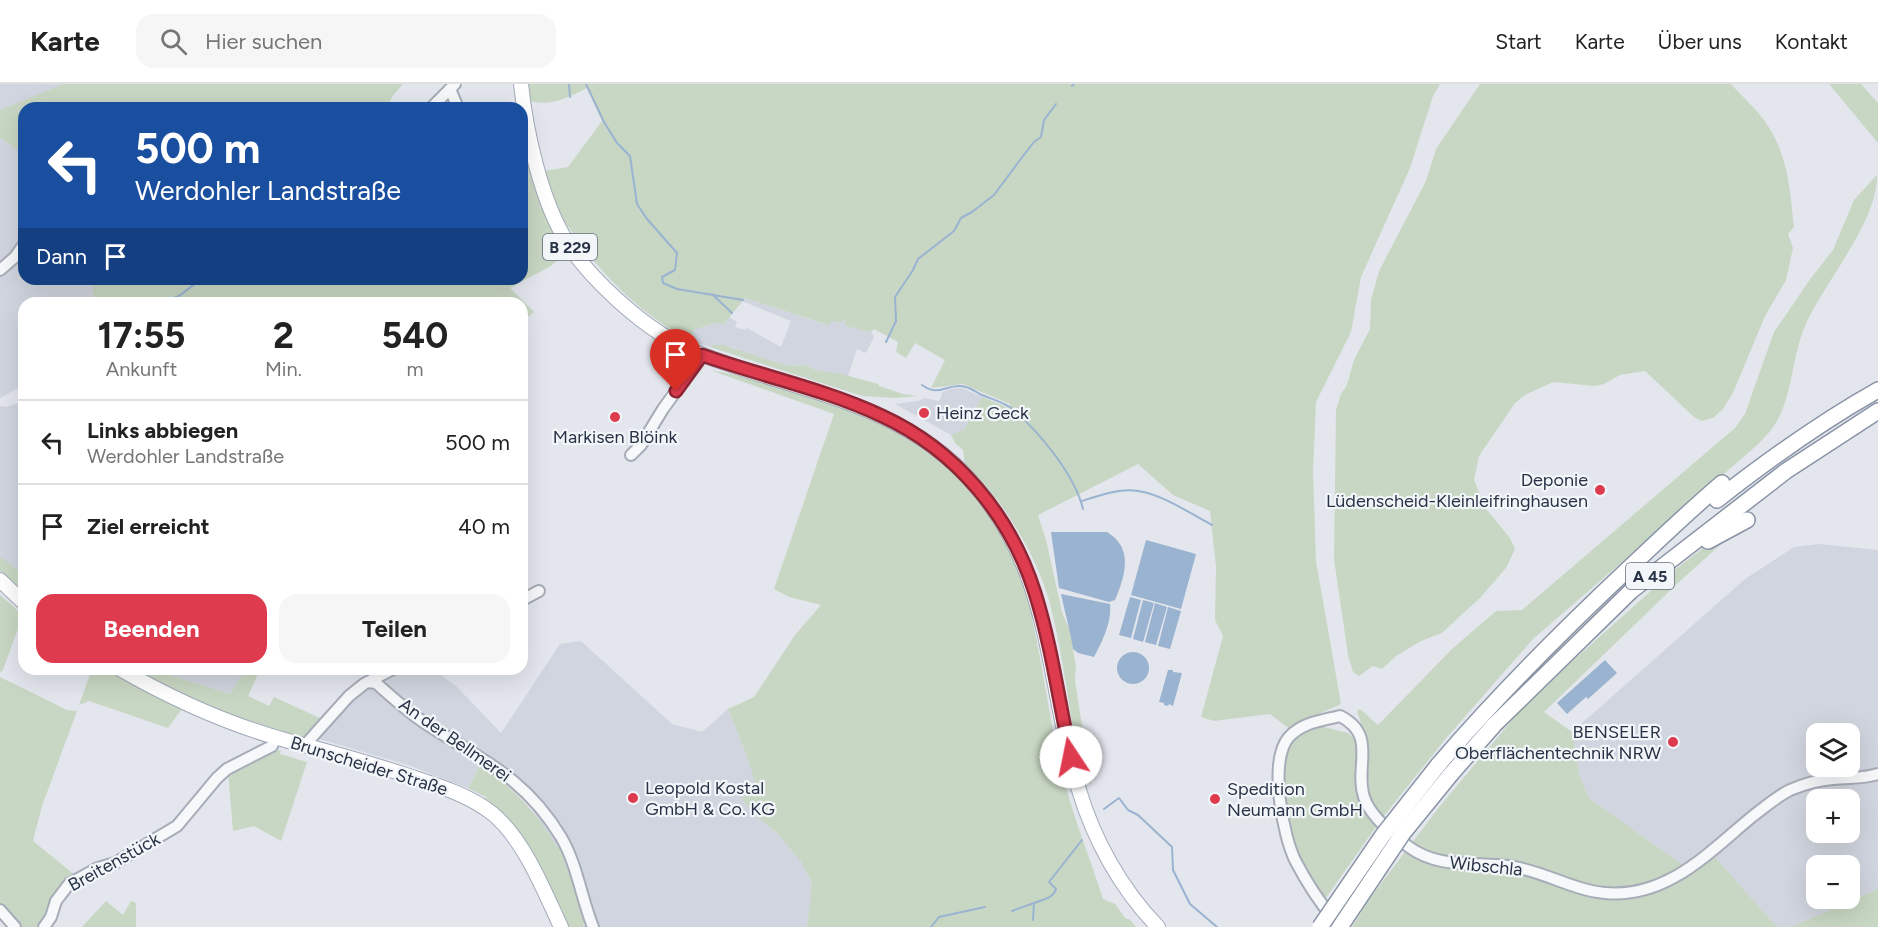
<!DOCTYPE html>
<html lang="de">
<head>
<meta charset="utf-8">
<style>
  body { margin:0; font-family:Figtree,sans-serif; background:#f6f6f6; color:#222; height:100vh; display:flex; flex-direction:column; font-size:22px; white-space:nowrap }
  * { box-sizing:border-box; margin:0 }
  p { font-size:20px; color:#767676 }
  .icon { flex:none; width:33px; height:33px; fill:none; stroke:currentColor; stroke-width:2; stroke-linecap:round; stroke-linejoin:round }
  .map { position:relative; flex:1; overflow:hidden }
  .drawer { position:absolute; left:18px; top:213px; width:510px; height:378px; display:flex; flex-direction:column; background:#fff; border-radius:18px; box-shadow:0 6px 24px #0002 }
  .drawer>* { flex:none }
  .banner { position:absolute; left:18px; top:18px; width:510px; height:183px; border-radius:18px; box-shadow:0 6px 24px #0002; background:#1a4fa0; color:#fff; overflow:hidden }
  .controls { position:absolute; left:1806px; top:639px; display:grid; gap:12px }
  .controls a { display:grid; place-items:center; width:54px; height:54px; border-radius:12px; background:#fff; box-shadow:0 6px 24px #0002; font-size:30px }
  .pin { position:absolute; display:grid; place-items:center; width:51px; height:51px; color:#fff; margin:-62px -26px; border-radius:50% 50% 50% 0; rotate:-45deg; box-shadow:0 0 6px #0007 }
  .pin .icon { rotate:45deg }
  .me { position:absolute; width:66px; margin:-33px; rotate:349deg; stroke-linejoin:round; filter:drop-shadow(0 0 4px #0008) }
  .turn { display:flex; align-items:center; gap:21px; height:126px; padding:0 18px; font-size:27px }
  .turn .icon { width:78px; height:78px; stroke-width:2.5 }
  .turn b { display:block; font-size:42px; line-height:51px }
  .then { display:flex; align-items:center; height:57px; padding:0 18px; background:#0003; gap:12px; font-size:22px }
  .eta { display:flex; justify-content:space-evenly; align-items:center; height:102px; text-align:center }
  .eta b { font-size:36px; font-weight:700; line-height:42px }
  .button { display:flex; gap:12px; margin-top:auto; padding:12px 18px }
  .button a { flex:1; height:69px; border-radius:18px; background:#de3b4e; color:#fff; font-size:24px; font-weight:700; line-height:69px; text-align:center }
  .button a+a { background:#f6f6f6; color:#222 }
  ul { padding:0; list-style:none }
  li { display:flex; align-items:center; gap:18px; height:84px; padding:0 18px; border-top:2px solid #e0e0e0 }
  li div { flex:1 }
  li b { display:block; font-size:22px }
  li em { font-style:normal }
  header { display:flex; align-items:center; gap:36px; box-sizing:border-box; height:84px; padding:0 30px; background:#fff; border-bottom:2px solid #e0e0e0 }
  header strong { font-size:28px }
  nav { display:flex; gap:33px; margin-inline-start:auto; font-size:21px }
  .search { width:420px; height:54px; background:#f6f6f6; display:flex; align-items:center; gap:15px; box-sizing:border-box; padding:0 21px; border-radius:18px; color:#767676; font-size:22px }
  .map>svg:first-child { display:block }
  .built { fill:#d1d5df; fill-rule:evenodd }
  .green { fill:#c8d7c3 }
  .water { fill:#9ab3d0 }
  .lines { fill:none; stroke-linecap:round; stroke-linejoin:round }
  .stream { stroke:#9ab3d0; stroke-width:2 }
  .minor-casing { stroke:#a7adb8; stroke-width:14 }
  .major-casing { stroke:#a1aaba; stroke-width:16 }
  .highway-casing { stroke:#8893a5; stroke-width:18 }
  .minor { stroke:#f6f8fa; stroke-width:10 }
  .major { stroke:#fff; stroke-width:14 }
  .highway { stroke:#fff; stroke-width:15 }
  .highway-bridge-casing { stroke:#8893a5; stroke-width:18; stroke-linecap:butt }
  .highway-bridge { stroke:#fff; stroke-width:15 }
  .route-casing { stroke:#902633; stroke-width:15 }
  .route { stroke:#de3b4e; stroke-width:10 }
  .poi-dot { fill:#de3b4e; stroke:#f3f6f9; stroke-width:2 }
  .labels { text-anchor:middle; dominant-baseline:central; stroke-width:4.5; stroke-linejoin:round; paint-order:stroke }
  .shield { fill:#f3f6f9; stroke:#656e7c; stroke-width:1.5 }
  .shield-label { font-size:16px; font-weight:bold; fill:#283347 }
  .poi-label { font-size:18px; fill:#283347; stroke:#f3f6f9; text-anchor:start }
  .street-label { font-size:18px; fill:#283347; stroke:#f3f6f9 }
</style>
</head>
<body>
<header>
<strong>Karte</strong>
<div class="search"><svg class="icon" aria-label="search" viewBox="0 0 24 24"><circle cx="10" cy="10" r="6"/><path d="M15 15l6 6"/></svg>Hier suchen</div>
<nav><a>Start</a><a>Karte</a><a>Über uns</a><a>Kontakt</a></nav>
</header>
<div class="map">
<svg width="1878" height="843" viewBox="0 0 1878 843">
  <rect width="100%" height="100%" fill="#e3e6ed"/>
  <!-- built -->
  <g class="built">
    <path d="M0,0H64V1L0,26Z"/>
    <path d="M0,54L24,71V195H92L94,219H24V301L0,314Z"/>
    <path d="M745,214L827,241L832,237L841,239L842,236L846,237L845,242L871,248L874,253L866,269L857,265L848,292L819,287L805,281L790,282L759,274L731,263L712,261L710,263L691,257L694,246L714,239L724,240L729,233L737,238L735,243L745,246L747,244L781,263L791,237L742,217Z"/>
    <path d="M962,304L982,313L964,346L951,351L895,320L918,317L925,314L939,317L942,311L941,309L950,305Z"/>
    <path d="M24,317V491L0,472V322L6,323Z"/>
    <path d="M1819,460L1878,466V805L1791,843H1777L1714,772L1691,790L1684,782L1589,714L1580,693L1572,648L1745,495L1794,463ZM1816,650H1850V682H1816ZM1816,716H1850V748H1816ZM1816,782H1850V814H1816Z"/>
    <path d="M581,557L672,640L702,648L728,625L747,672L757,701L749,708L756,732L778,750L801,778L812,799L807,843H584L583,840L587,839L557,764L531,724L512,705L490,688L480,682L468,704L408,681L316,654L364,604L396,585H433L456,602L501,649L560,560Z"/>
    <path d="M156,585H246L230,610L160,588Z"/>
  </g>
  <!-- green -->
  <g class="green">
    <path d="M64,0H403L392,13L387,24H24V71L0,54V26Z"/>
    <path d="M527,0H1440L1433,12L1410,84L1361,193L1351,248L1316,318L1313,387L1316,477L1341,620L1294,641L1291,646L1270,630L1214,637L1201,633L1223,552L1215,536L1216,483L1210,427L1173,411L1138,380L1038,431L1046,456L1062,528L1070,547L1076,583L1075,597L1091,699L1086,698L1080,683C1069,629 1064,573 1050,520C1037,471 1002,414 965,380L963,366L955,359L951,351L964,346L982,313L1009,324L1010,320L963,300L931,304L945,276L915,259L906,274L896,268L898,258L874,245L871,248L845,242L846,238L843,236L841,239L832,237L828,241L745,214L724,240L714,239L694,246L691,257C645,233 606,196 576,153C571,146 564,139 560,131C554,117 549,102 545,87L568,83L602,37L587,4C569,13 551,23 531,17Z"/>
    <path d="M1480,0H1731C1742,13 1757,25 1766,39C1788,70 1790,106 1794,143L1788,150L1793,164L1786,196L1765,232L1733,309L1723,325L1713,334L1702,337L1694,333L1645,287L1620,291L1604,300L1595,302L1553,298L1525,311L1515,319L1479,372L1474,396L1486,425L1510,454L1515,465L1506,484L1480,514L1459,533L1442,549L1421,557L1396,572L1382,585L1373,582L1359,592L1353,588L1348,571L1334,475L1336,326L1341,310L1347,301L1354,276L1370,245L1371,216L1379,187L1426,97L1436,65Z"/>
    <path d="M1829,0H1861L1878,19V59Z"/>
    <path d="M522,38L558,152L559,159L565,169L551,182L510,204L534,228L522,238V219H94L92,195H522Z"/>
    <path d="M1877,91C1878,138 1823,200 1805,242C1792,272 1793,307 1778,335C1770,351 1754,364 1740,376L1533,555L1447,653L1383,733L1374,723L1367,709L1365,688L1368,662L1357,627L1360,625L1378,641L1452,565L1496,527L1522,526L1735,344L1745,330L1774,248L1811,194L1833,166L1854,116Z"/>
    <path d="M712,261H723L775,278L790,282L805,281L819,287L838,289L878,300L879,302L903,310L917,312L896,314L862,312L710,263Z"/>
    <path d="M710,286L741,292L856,328L901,349L936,373L964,400L996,440L1009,463L1036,534L1032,535C1044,587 1050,641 1063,693C1074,735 1090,774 1103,815L1115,820L1126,835H1129L1136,843H807L812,799L801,778L778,750L756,732L742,715L756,701L747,672L728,625L754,613L795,551L821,521L789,513L774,505L834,330Z"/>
    <path d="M1754,440L1720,461L1679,498L1544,628L1572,648L1580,693L1589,714L1684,782L1691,790L1714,772L1777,843H1352L1370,814L1440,722L1528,617L1673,487L1714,456L1745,442Z"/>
    <path d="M0,472L24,491V509L0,487Z"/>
    <path d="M0,511L18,527L24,529L2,588L0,587Z"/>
    <path d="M92,585H108L145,607L182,625L168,644L89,617L79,621Z"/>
    <path d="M130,585H156L160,588L230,610L246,585H260L248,612L269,622L274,613L322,635L307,652L298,654L203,620Z"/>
    <path d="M0,593L67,626L77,627L42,722L33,757L76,792L39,843H20L0,821Z"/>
    <path d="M1316,641L1348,649L1354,654L1359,662L1358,691L1378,740L1325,815L1297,767L1282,699L1286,665L1298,651Z"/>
    <path d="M281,666L280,670L307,678L281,757L254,742L233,747L228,687L260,671Z"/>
    <path d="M480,682C513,703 537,729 557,763H559L587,839L583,840L584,843H569C554,813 540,774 519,747C508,734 493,724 479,714H488L468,704Z"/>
    <path d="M1878,805V843H1791Z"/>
    <path d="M106,817L123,831L131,817L136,819V843H82Z"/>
  </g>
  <!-- water -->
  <g class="water">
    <path d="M1051,448H1107C1134,464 1125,492 1115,516L1109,518L1059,504Z"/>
    <path d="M1146,456L1196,470L1181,525L1131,511Z"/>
    <path d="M1061,510L1110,520C1112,538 1102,558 1094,573L1078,569L1073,565C1070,546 1065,529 1061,510Z"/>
    <path d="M1130,513L1141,516L1131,554L1119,551Z"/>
    <path d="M1143,516L1154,519L1143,558L1133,555Z"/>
    <path d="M1155,519L1167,523L1156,561L1145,558Z"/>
    <path d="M1168,523L1181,527L1170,565L1158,562Z"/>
    <circle cx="1133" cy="584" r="16"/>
    <path d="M1605,576L1617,589L1588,615L1586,613L1567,630L1557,619Z"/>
    <path d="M1168,586H1173V588L1182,589L1173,622L1169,620L1168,622L1164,621V619L1159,618Z"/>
  </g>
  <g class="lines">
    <!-- stream -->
    <g class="stream">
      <path d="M569,0L570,13"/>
      <path d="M586,0L604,38L617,59L630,72L637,120L647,135L677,169L675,186L662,193L663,199L677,205L743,216"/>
      <path d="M1072,2L1074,0"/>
      <path d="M712,210L732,229"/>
      <path d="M161,219L179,212L201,195"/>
      <path d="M886,258L896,237L895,213L913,186L918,175L954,147L961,134L972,128L994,111L1023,72L1034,58L1041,53L1044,36L1056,20"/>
      <path d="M922,301C939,313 944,301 961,302C968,302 976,308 982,311C991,315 1003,318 1011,324C1038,346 1075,391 1083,425"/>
      <path d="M1082,417C1100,411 1120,404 1138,407C1164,411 1189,429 1212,441"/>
      <path d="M1104,725L1119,714L1128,726L1138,731L1172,763L1173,786L1190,820L1217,843"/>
      <path d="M1012,827L1034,819"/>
      <path d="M1033,836L1034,819C1043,815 1053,815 1056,805L1049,798L1082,756"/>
      <path d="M931,843L939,833L985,823"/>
    </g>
    <!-- minor casing -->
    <g class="minor-casing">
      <g id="minor">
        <path d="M450,5L458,24"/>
        <path d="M431,24L455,0"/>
        <path d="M0,186L15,173L24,160"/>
        <path d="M631,371L641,361L663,325L702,271"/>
        <path d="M522,516L539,507"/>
        <path d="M368,598L376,599C392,613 408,628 425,639C480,675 525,693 561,753C577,780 581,813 593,843"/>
        <path d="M305,661L349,612L364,600L393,585"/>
        <path d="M0,826L15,843"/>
        <path d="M1332,833C1318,816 1306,797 1296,778C1283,753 1268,676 1289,653C1303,638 1321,637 1340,632C1378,651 1354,683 1364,713C1370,732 1393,751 1409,763C1440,786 1478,777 1514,783C1545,788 1573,806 1605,809C1667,815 1709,768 1753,732C1765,723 1776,713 1790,706C1804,700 1818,696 1833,695C1849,693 1863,695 1878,690"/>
        <path d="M44,843L51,833L56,817L69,800L98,784L115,779L177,742L217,694L227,685L272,662L276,653"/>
      </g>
    </g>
    <!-- major casing -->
    <g class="major-casing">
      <g id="major">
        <path d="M521,0C526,48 541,117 567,158C588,193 639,239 675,258C691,267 710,274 728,280C815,310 906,324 971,397C1054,489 1045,596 1079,706C1094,756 1121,805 1158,843"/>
        <path d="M0,496L24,519"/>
        <path d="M120,585C174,616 232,642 292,658C330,668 369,679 406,691C436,701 468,710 493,730C525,757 544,807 561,843"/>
      </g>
    </g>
    <!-- highway casing -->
    <g class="highway-casing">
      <g id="highway">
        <path d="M1717,416C1768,376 1821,338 1878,306"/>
        <path d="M1708,457L1747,436"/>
        <path d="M1439,680C1498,611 1561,548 1627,486C1659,456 1689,427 1722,399"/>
        <path d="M1451,690L1494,641L1631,507L1786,387L1878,327"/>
      </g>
    </g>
    <!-- minor -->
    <use href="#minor" class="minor"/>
    <!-- major -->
    <use href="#major" class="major"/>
    <!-- highway -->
    <use href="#highway" class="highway"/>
    <!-- highway-bridge casing -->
    <g class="highway-bridge-casing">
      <g id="highway-bridge">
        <path d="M1320,843L1383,751L1439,680"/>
        <path d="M1340,843L1403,749L1451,690"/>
      </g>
    </g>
    <!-- highway-bridge -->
    <use href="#highway-bridge" class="highway-bridge"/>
  </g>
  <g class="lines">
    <!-- route casing -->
    <g class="route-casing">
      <path id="route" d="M676,307L702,271C761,292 825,305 882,332C956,366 1011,432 1035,509C1052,563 1059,619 1071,673"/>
    </g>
    <!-- route -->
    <use href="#route" class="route"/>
  </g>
  <!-- markers -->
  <g class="poi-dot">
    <circle cx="924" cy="329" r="6"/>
    <circle cx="615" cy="333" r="6"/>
    <circle cx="1600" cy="406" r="6"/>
    <circle cx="1673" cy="658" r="6"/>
    <circle cx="633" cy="714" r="6"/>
    <circle cx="1215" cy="715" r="6"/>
  </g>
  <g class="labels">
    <!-- shield labels -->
    <g class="shield">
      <rect x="543" y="150" width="54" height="26" rx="4.5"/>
      <rect x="1626" y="479" width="48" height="26" rx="4.5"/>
    </g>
    <g class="shield-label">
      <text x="570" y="163">B 229</text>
      <text x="1650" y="492">A 45</text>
    </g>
    <!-- poi labels -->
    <g class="poi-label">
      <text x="936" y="329">Heinz Geck</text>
      <text x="615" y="353" text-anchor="middle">Markisen Blöink</text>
      <text x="1588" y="396" text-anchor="end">Deponie<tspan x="1588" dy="21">Lüdenscheid-Kleinleifringhausen</tspan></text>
      <text x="1661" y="648" text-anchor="end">BENSELER<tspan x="1661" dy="21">Oberflächentechnik NRW</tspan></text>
      <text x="645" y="704">Leopold Kostal<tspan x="645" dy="21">GmbH &amp; Co. KG</tspan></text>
      <text x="1227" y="705">Spedition<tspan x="1227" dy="21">Neumann GmbH</tspan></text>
    </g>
    <!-- street labels -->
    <g class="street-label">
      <text transform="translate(455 656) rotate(35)">An der Bellmerei</text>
      <text transform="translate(369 682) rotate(17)">Brunscheider Straße</text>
      <text transform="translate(114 778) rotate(-29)">Breitenstück</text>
      <text transform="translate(1486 782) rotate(6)">Wibschla</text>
    </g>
  </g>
</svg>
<div class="controls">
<a><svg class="icon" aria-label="layers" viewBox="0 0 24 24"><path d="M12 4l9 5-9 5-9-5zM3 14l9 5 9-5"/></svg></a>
<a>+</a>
<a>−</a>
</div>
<div class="pin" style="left:676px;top:307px;background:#d93025"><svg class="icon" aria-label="arrive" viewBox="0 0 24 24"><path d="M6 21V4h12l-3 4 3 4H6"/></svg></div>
<svg class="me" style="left:1071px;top:673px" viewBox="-20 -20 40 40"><circle r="19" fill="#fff"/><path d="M0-13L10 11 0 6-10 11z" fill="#de3b4e"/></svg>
<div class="banner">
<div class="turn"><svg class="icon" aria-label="left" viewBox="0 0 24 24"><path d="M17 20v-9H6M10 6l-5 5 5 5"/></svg><div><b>500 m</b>Werdohler Landstraße</div></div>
<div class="then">Dann<svg class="icon" aria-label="arrive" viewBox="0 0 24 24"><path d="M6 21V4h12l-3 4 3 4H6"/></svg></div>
</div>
<section class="drawer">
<div class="eta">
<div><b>17:55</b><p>Ankunft</p></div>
<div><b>2</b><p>Min.</p></div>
<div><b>540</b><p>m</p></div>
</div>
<ul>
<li><svg class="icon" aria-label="left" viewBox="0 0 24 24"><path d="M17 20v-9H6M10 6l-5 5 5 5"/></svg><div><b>Links abbiegen</b><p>Werdohler Landstraße</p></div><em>500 m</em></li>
<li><svg class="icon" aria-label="arrive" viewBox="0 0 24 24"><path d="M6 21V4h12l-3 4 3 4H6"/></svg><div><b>Ziel erreicht</b></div><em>40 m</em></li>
</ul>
<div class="button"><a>Beenden</a><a>Teilen</a></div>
</section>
</div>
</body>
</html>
